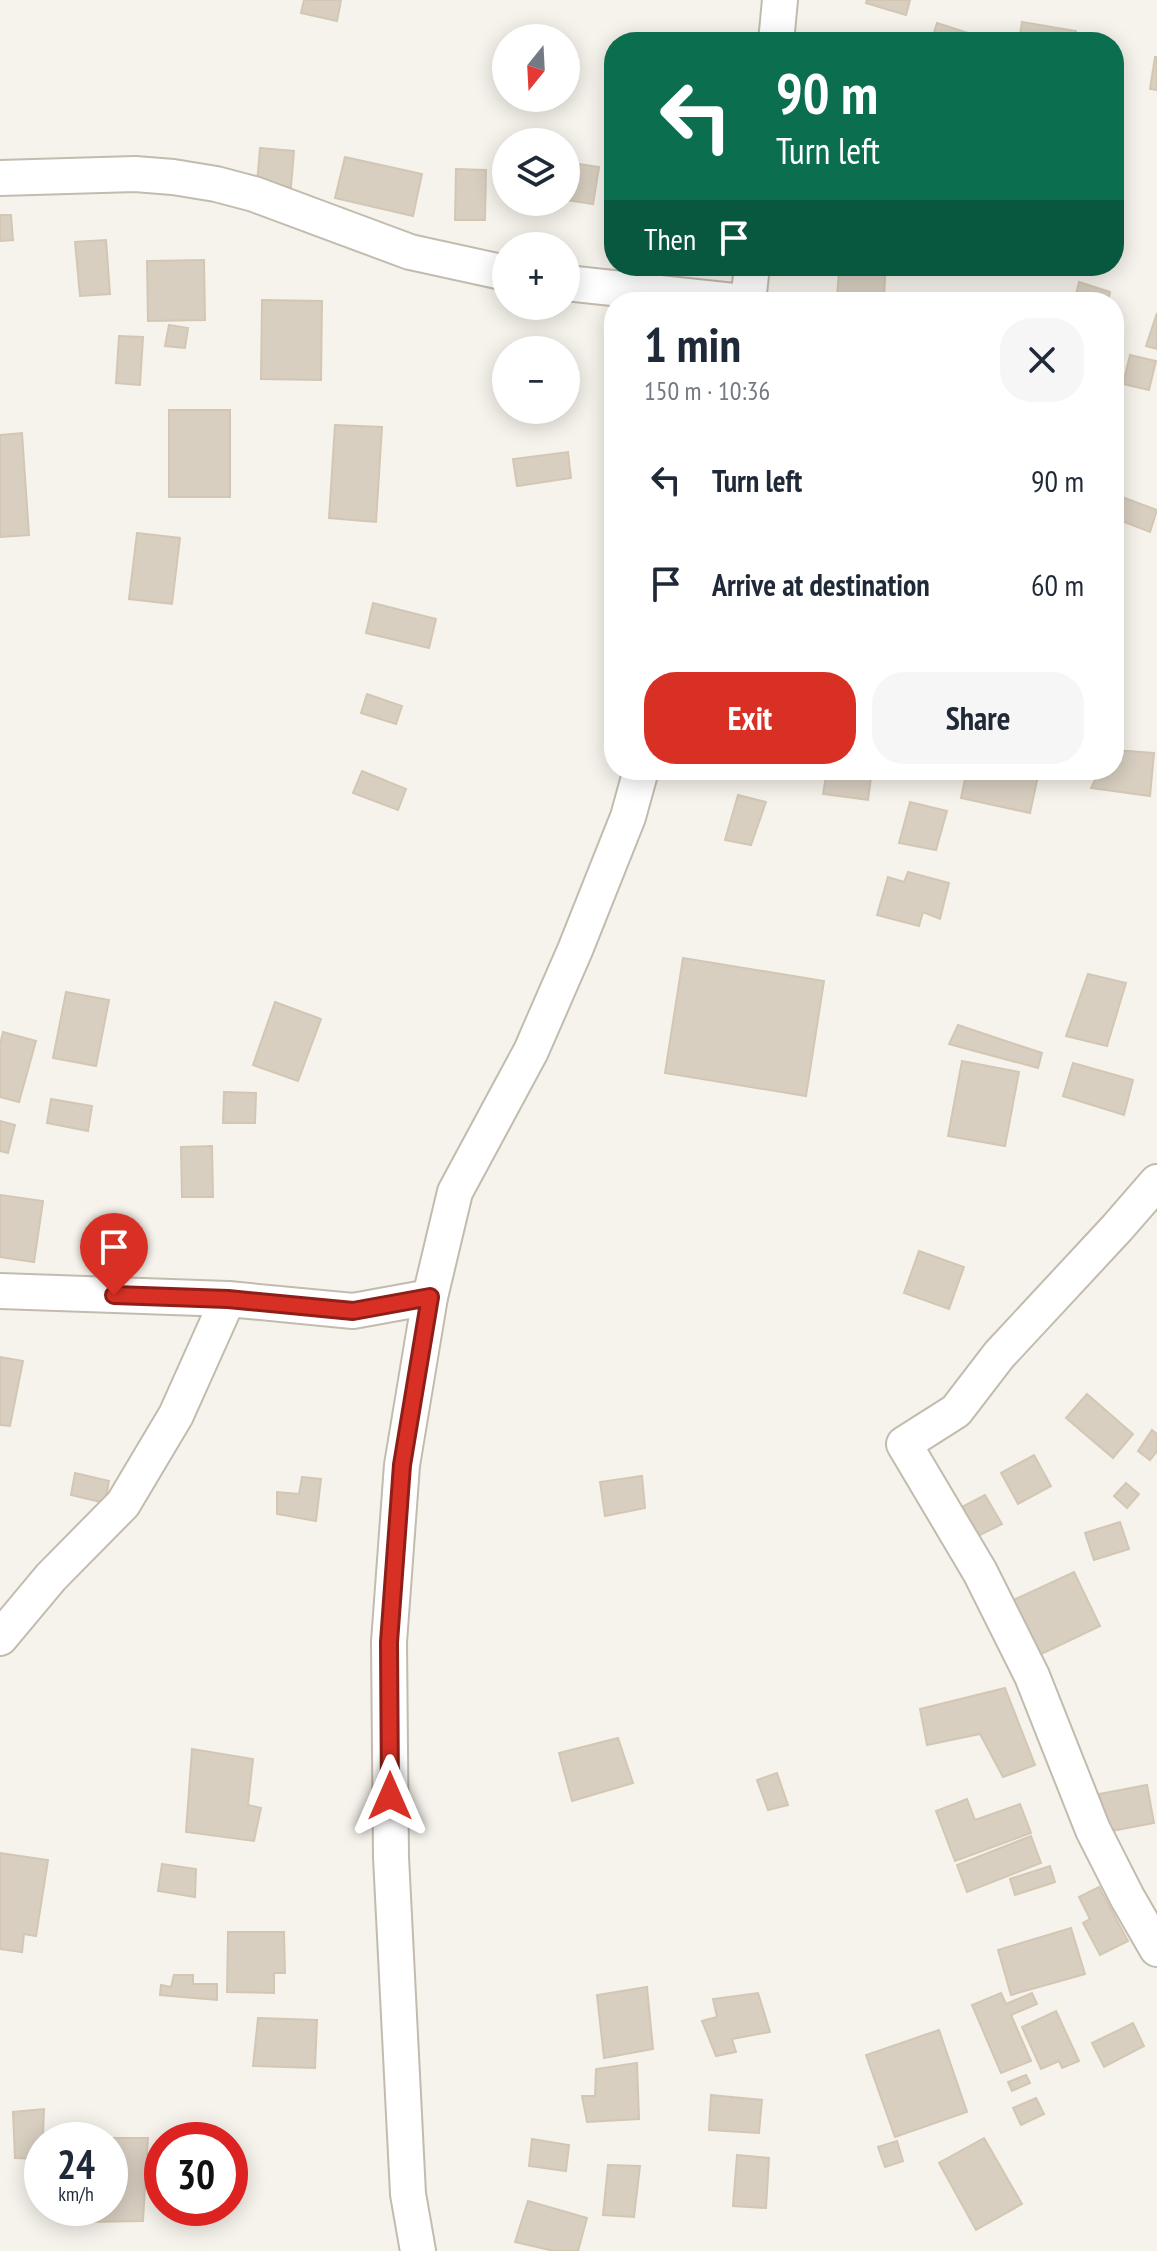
<!DOCTYPE html>
<html lang="en">
<head>
<meta charset="utf-8">
<style>
  body { margin:0; font-family:"PT Sans Narrow",sans-serif; background:#f6f6f7; color:#1f2937; height:100vh; display:flex; flex-direction:column; font-size:30px; white-space:nowrap }
  * { box-sizing:border-box; margin:0 }
  p { font-size:26px; color:#747a83 }
  .icon { flex:none; width:44px; height:44px; fill:none; stroke:currentColor; stroke-width:2; stroke-linecap:round; stroke-linejoin:round }
  .map { position:relative; flex:1; overflow:hidden }
  .panel { position:absolute; left:604px; top:292px; width:520px; height:488px; display:flex; flex-direction:column; background:#fff; border-radius:32px; box-shadow:0 4px 20px #0003 }
  .panel>* { flex:none }
  .hud { position:absolute; left:604px; top:32px; width:520px; height:244px; border-radius:32px; box-shadow:0 4px 20px #0003; background:#0b6e4f; color:#fff; overflow:hidden }
  .needle { width:52px; rotate:198deg }
  .tools { position:absolute; left:492px; top:24px; display:grid; gap:16px }
  .tools a { display:grid; place-items:center; width:88px; height:88px; border-radius:50%; background:#fff; box-shadow:0 4px 20px #0003; font-size:40px }
  .speed { position:absolute; left:24px; top:2122px; display:flex; gap:16px; font-size:40px; font-weight:700; text-align:center }
  .speed>* { display:grid; place-content:center; width:104px; height:104px; border-radius:50%; background:#fff; box-shadow:0 4px 20px #0003; line-height:1 }
  .speed small { font-size:20px; font-weight:400 }
  .speed .limit { border:12px solid #d22; background:#fff; color:#111 }
  .pin { position:absolute; display:grid; place-items:center; width:68px; height:68px; color:#fff; margin:-82px -34px; border-radius:50% 50% 50% 0; rotate:-45deg; box-shadow:0 0 8px #0007 }
  .pin .icon { rotate:45deg }
  .me { position:absolute; width:88px; margin:-44px; rotate:0deg; stroke-linejoin:round; filter:drop-shadow(0 0 6px #0008) }
  .turn { display:flex; align-items:center; gap:28px; height:168px; padding:0 40px; font-size:36px }
  .turn .icon { width:104px; height:104px; stroke-width:2.5 }
  .turn b { display:block; font-size:56px; line-height:68px }
  .then { display:flex; align-items:center; height:76px; padding:0 40px; background:#0003; gap:16px; font-size:30px }
  .round { display:grid; place-items:center; flex:none; width:84px; height:84px; border-radius:32px; background:#f6f6f7 }
  .head { display:flex; align-items:center; justify-content:space-between; height:136px; padding:0 40px }
  h1 { font-size:48px; font-weight:700; line-height:60px }
  .action { display:flex; gap:16px; margin-top:auto; padding:16px 40px }
  .action a { flex:1; height:92px; border-radius:32px; background:#d93025; color:#fff; font-size:32px; font-weight:700; line-height:92px; text-align:center }
  .action a+a { background:#f6f6f7; color:#1f2937 }
  ul { padding:0; list-style:none }
  li { display:flex; align-items:center; gap:24px; height:104px; padding:0 40px }
  li div { flex:1 }
  li b { display:block; font-size:30px }
  li em { font-style:normal }
  .map>svg:first-child { display:block }
  .building { fill:#d8cfc1; stroke:#d3c7b4; stroke-width:2 }
  .lines { fill:none; stroke-linecap:round; stroke-linejoin:round }
  .minor-casing { stroke:#c2bbae; stroke-width:38 }
  .minor { stroke:#fff; stroke-width:34 }
  .route-casing { stroke:#8d1f18; stroke-width:20 }
  .route { stroke:#d93025; stroke-width:14 }
</style>
</head>
<body>
<div class="map">
<svg width="1157" height="2251" viewBox="0 0 1157 2251">
  <rect width="100%" height="100%" fill="#f6f3ec"/>
  <!-- building -->
  <g class="building">
    <path d="M304,0H341L337,21L301,13Z"/>
    <path d="M867,0H910L906,15L866,3Z"/>
    <path d="M1022,22L1076,31L1074,42H1019Z"/>
    <path d="M937,23L974,35L972,42H931Z"/>
    <path d="M1155,57H1157V90L1150,89Z"/>
    <path d="M260,148L294,151L291,187L257,184Z"/>
    <path d="M345,157L422,174L413,216L335,198Z"/>
    <path d="M566,162L599,167L593,204L566,200Z"/>
    <path d="M456,169L486,170L485,220H455Z"/>
    <path d="M0,215H11L13,240L0,241Z"/>
    <path d="M106,240L110,294L80,296L75,242Z"/>
    <path d="M204,260L205,320L148,321L147,261Z"/>
    <path d="M839,272L885,275L884,300L837,297Z"/>
    <path d="M1079,282L1110,292L1108,302H1074Z"/>
    <path d="M262,300L322,301L321,380L261,379Z"/>
    <path d="M1157,313V349L1146,346Z"/>
    <path d="M169,325L188,328L185,348L165,346Z"/>
    <path d="M119,336L143,337L140,385L116,383Z"/>
    <path d="M1130,355L1156,361L1149,390L1123,384Z"/>
    <rect x="169" y="410" width="61" height="87"/>
    <path d="M335,425L382,427L376,522L329,518Z"/>
    <path d="M22,433L29,535L0,537V435Z"/>
    <path d="M568,452L571,478L517,486L513,459Z"/>
    <path d="M1122,497L1157,510L1150,532L1114,518Z"/>
    <path d="M137,533L180,538L172,604L129,599Z"/>
    <path d="M373,603L436,619L429,648L366,633Z"/>
    <path d="M367,694L402,706L396,724L361,713Z"/>
    <path d="M1114,750L1154,753L1150,796L1091,788L1100,770H1114Z"/>
    <path d="M827,770H872L868,800L823,794Z"/>
    <path d="M967,770H1011L1038,776L1030,813L961,798Z"/>
    <path d="M362,771L406,789L398,810L353,793Z"/>
    <path d="M738,795L766,802L751,845L725,840Z"/>
    <path d="M910,802L947,811L936,850L899,843Z"/>
    <path d="M908,872L949,883L940,919L923,912L919,926L877,915L888,877L904,882Z"/>
    <path d="M683,958L824,981L806,1096L665,1073Z"/>
    <path d="M1088,974L1126,983L1107,1046L1066,1036Z"/>
    <path d="M66,992L109,1000L96,1066L53,1058Z"/>
    <path d="M275,1002L321,1019L298,1081L253,1065Z"/>
    <path d="M958,1025L1042,1053L1038,1068L949,1044Z"/>
    <path d="M3,1032L36,1041L19,1102L0,1097V1045Z"/>
    <path d="M962,1061L1019,1072L1005,1146L948,1136Z"/>
    <path d="M1073,1063L1133,1080L1124,1115L1063,1096Z"/>
    <path d="M224,1092L256,1093L255,1123H223Z"/>
    <path d="M51,1099L92,1106L88,1131L47,1123Z"/>
    <path d="M0,1121L15,1125L8,1153L0,1151Z"/>
    <path d="M212,1146L213,1197H182L181,1147Z"/>
    <path d="M0,1195L43,1201L34,1262L0,1257Z"/>
    <path d="M919,1251L964,1267L949,1309L904,1293Z"/>
    <path d="M0,1357L23,1361L10,1426L0,1425Z"/>
    <path d="M1087,1394L1133,1434L1113,1458L1066,1418Z"/>
    <path d="M1152,1430L1157,1434V1451L1150,1460L1138,1451Z"/>
    <path d="M1034,1455L1051,1486L1018,1504L1001,1473Z"/>
    <path d="M75,1473L109,1481L105,1503L71,1495Z"/>
    <path d="M642,1476L645,1508L605,1516L600,1482Z"/>
    <path d="M302,1477L321,1479L316,1521L277,1514V1492L299,1494Z"/>
    <path d="M1126,1483L1139,1494L1127,1508L1114,1496Z"/>
    <path d="M985,1495L1002,1524L968,1541L952,1512Z"/>
    <path d="M1120,1522L1129,1549L1094,1560L1085,1533Z"/>
    <path d="M1074,1572L1100,1626L1031,1659L1005,1604Z"/>
    <path d="M1005,1688L1035,1765L1003,1777L980,1734L927,1745L920,1709Z"/>
    <path d="M618,1738L633,1783L572,1801L559,1753Z"/>
    <path d="M192,1749L253,1759L248,1805L261,1808L254,1841L186,1832Z"/>
    <path d="M777,1773L788,1805L768,1810L757,1780Z"/>
    <path d="M1147,1785L1154,1823L1106,1832L1099,1794Z"/>
    <path d="M967,1799L975,1820L1020,1804L1031,1833L955,1861L936,1811Z"/>
    <path d="M1031,1836L1041,1863L967,1892L957,1865Z"/>
    <path d="M0,1853L48,1860L36,1936L24,1934L22,1952L0,1949Z"/>
    <path d="M162,1864L196,1869L195,1897L158,1891Z"/>
    <path d="M1050,1866L1055,1882L1015,1895L1010,1879Z"/>
    <path d="M1099,1887L1128,1941L1100,1955L1083,1923L1090,1919L1079,1897Z"/>
    <path d="M1071,1928L1085,1974L1011,1995L998,1950Z"/>
    <path d="M228,1932H284L285,1973H274V1993L227,1992Z"/>
    <path d="M174,1975H193V1984H217V2000L160,1995L161,1985L171,1987Z"/>
    <path d="M647,1987L653,2049L604,2058L597,1995Z"/>
    <path d="M758,1993L770,2032L732,2039L736,2052L716,2056L702,2021L717,2017L713,1999Z"/>
    <path d="M1001,1993L1006,2004L1032,1993L1037,2004L1011,2015L1031,2061L1001,2073L972,2005Z"/>
    <path d="M1056,2011L1079,2061L1062,2068L1059,2061L1041,2069L1022,2027Z"/>
    <path d="M258,2018L317,2020L315,2068L253,2066Z"/>
    <path d="M1133,2023L1144,2046L1104,2067L1092,2043Z"/>
    <path d="M939,2030L967,2112L895,2137L866,2055Z"/>
    <path d="M637,2063L639,2119L587,2122L582,2096H595L596,2069Z"/>
    <path d="M1026,2075L1030,2083L1012,2091L1008,2082Z"/>
    <path d="M711,2095L762,2100L759,2133L709,2130Z"/>
    <path d="M1036,2098L1044,2114L1021,2125L1013,2108Z"/>
    <path d="M44,2109L42,2159L15,2158L13,2112Z"/>
    <path d="M86,2138H148L143,2221L86,2222V2208H110V2140H86Z"/>
    <path d="M984,2138L1022,2204L976,2230L939,2163Z"/>
    <path d="M532,2139L569,2145L566,2171L529,2166Z"/>
    <path d="M897,2141L903,2161L885,2167L878,2147Z"/>
    <path d="M737,2155L769,2158L766,2208L733,2206Z"/>
    <path d="M608,2165L640,2166L634,2217L603,2215Z"/>
    <path d="M528,2201L587,2218L578,2251H554L515,2242Z"/>
  </g>
  <g class="lines">
    <!-- minor casing -->
    <g class="minor-casing">
      <g id="minor">
        <path d="M776,42L780,0"/>
        <path d="M0,178L135,174L173,177L216,184L254,194L410,252L506,273"/>
        <path d="M566,283L743,302"/>
        <path d="M748,302L752,266"/>
        <path d="M1157,1182L1117,1228L999,1355L956,1411L904,1444L980,1572L1032,1676L1093,1830L1127,1897L1157,1949"/>
        <path d="M0,1291L228,1299L353,1311L430,1297"/>
        <path d="M0,1638L51,1577L123,1504L176,1415L228,1299"/>
        <path d="M418,2251L408,2194L391,1857L389,1642L402,1465L430,1297L455,1192L531,1051L575,950L628,817L641,770"/>
      </g>
    </g>
    <!-- minor -->
    <use href="#minor" class="minor"/>
  </g>
  <g class="lines">
    <!-- route casing -->
    <g class="route-casing">
      <path id="route" d="M114,1295L228,1299L353,1311L430,1297L402,1465L389,1642L390,1796"/>
    </g>
    <!-- route -->
    <use href="#route" class="route"/>
  </g>
</svg>
<div class="tools">
<a><svg class="needle" viewBox="-14 -14 28 28"><path d="M0-13l5 13h-10z" fill="#e53935"/><path d="M0 13l5-13h-10z" fill="#747a83"/></svg></a>
<a><svg class="icon" aria-label="layers" viewBox="0 0 24 24"><path d="M12 4l9 5-9 5-9-5zM3 14l9 5 9-5"/></svg></a>
<a>+</a>
<a>−</a>
</div>
<div class="speed"><div>24<small>km/h</small></div><div class="limit">30</div></div>
<div class="pin" style="left:114px;top:1295px;background:#d93025"><svg class="icon" aria-label="arrive" viewBox="0 0 24 24"><path d="M6 21V4h12l-3 4 3 4H6"/></svg></div>
<svg class="me" style="left:390px;top:1796px" viewBox="-20 -20 40 40"><path d="M0-17L14 15 0 8-14 15z" fill="#d93025" stroke="#fff" stroke-width="4"/></svg>
<div class="hud">
<div class="turn"><svg class="icon" aria-label="left" viewBox="0 0 24 24"><path d="M17 20v-9H6M10 6l-5 5 5 5"/></svg><div><b>90 m</b>Turn left</div></div>
<div class="then">Then<svg class="icon" aria-label="arrive" viewBox="0 0 24 24"><path d="M6 21V4h12l-3 4 3 4H6"/></svg></div>
</div>
<section class="panel">
<div class="head"><div><h1>1 min</h1><p>150 m · 10:36</p></div><a class="round"><svg class="icon" aria-label="close" viewBox="0 0 24 24"><path d="M6 6l12 12M18 6L6 18"/></svg></a></div>
<ul>
<li><svg class="icon" aria-label="left" viewBox="0 0 24 24"><path d="M17 20v-9H6M10 6l-5 5 5 5"/></svg><div><b>Turn left</b></div><em>90 m</em></li>
<li><svg class="icon" aria-label="arrive" viewBox="0 0 24 24"><path d="M6 21V4h12l-3 4 3 4H6"/></svg><div><b>Arrive at destination</b></div><em>60 m</em></li>
</ul>
<div class="action"><a>Exit</a><a>Share</a></div>
</section>
</div>
</body>
</html>
